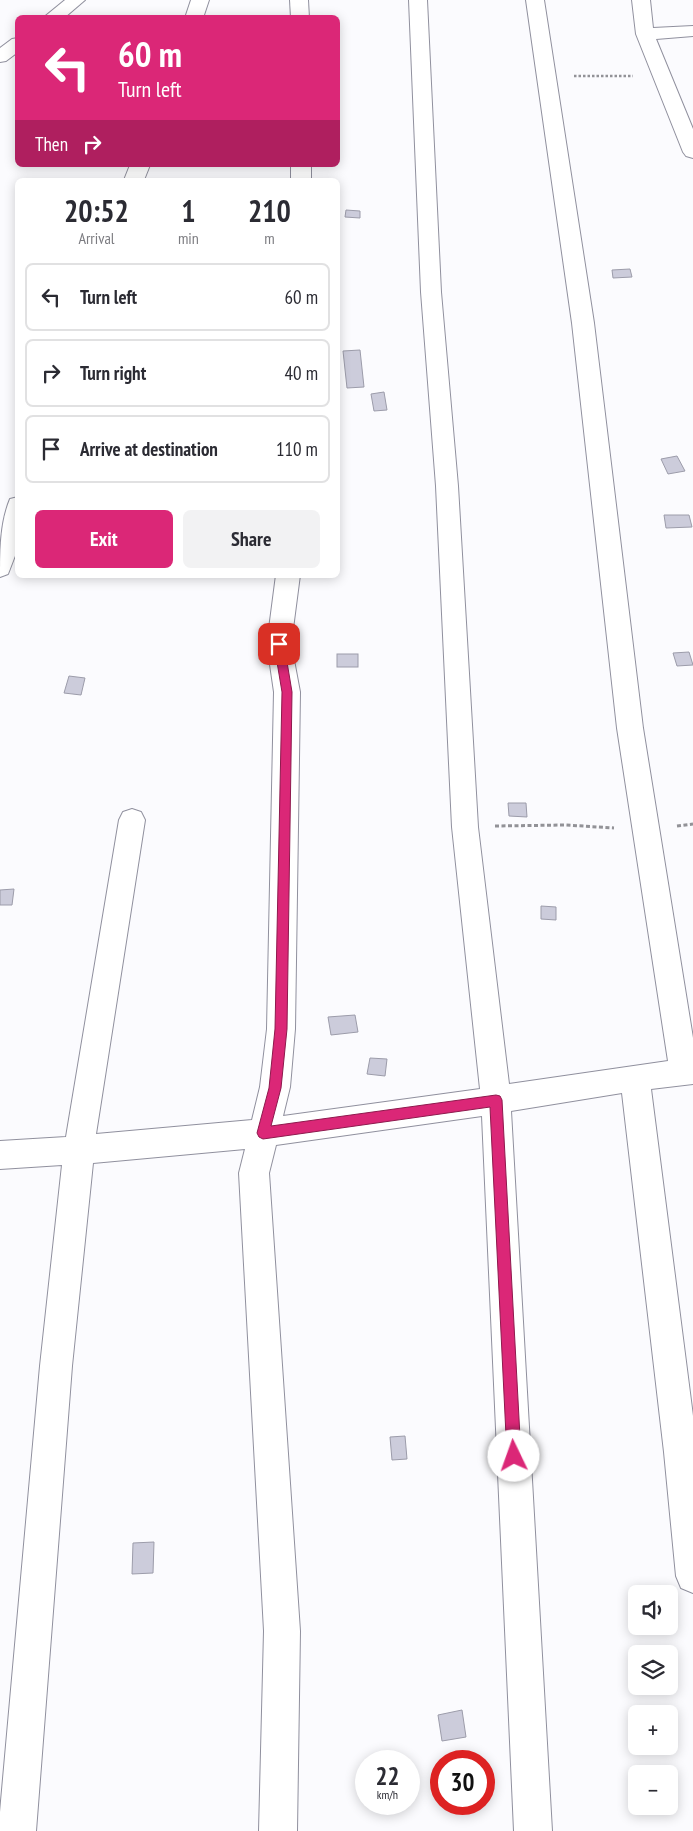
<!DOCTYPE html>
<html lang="en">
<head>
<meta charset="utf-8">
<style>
  body { margin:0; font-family:"PT Sans Narrow",sans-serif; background:#f2f2f3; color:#2b2b33; height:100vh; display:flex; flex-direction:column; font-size:19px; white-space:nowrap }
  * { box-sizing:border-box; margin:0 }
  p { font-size:16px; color:#7c7c81 }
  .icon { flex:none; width:28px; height:28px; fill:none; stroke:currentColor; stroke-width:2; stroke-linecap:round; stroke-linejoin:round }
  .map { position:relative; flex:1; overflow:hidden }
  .sheet { position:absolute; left:15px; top:178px; width:325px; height:400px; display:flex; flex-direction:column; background:#fff; border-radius:8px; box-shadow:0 2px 12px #0003 }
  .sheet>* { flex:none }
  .guide { position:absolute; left:15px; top:15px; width:325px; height:152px; border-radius:8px; box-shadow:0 2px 12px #0003; background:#db2777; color:#fff; overflow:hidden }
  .tools { position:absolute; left:628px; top:1585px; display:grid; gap:10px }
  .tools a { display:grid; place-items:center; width:50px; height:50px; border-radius:8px; background:#fff; box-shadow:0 2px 12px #0003; font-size:25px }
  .speed { position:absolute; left:355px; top:1750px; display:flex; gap:10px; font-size:25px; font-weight:700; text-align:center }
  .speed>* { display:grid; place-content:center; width:65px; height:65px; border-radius:50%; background:#fff; box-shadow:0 2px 12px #0003; line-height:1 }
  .speed small { font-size:12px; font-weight:400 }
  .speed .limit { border:8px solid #d22; background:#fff; color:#111 }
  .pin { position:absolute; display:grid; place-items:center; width:42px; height:42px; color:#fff; margin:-21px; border-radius:10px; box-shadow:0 2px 8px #0006 }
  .me { position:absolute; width:55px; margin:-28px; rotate:357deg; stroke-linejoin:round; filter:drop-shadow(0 0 4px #0008) }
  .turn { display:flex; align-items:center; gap:18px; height:105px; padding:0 20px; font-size:22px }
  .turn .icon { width:65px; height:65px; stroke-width:2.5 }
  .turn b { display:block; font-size:35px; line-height:42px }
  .then { display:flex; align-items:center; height:48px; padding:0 20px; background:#0003; gap:10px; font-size:19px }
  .eta { display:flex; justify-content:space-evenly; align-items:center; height:85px; text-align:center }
  .eta b { font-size:30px; font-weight:800; line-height:35px }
  .button { display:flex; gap:10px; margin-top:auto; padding:10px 20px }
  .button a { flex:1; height:58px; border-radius:8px; background:#db2777; color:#fff; font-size:20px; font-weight:800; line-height:58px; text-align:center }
  .button a+a { background:#f2f2f3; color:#2b2b33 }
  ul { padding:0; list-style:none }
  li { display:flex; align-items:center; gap:15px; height:68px; margin:0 10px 8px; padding:0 10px; border:2px solid #e1e1e2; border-radius:8px }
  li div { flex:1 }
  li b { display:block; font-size:19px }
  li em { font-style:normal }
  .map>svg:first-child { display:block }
  .building { fill:#ccccdb; stroke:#9c9caa }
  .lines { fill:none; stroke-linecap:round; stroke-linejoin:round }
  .minor-casing { stroke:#90909e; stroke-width:2 }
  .path-far1 { stroke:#929297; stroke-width:2.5; stroke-dasharray:2.5 2; stroke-linecap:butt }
  .path { stroke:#929297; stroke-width:3; stroke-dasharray:4 2.5; stroke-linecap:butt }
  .minor { fill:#fff; fill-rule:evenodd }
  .route { fill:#db2777; stroke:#8e194d }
</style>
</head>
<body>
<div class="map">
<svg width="693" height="1831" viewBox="0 0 693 1831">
  <rect width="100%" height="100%" fill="#fbfbfe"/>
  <!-- building -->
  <g class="building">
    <path d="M346,210L360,211V218L345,217Z"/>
    <path d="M630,269L632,277L613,278L612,270Z"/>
    <path d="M360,350L364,387L347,388L343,351Z"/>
    <path d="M384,392L387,410L374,411L371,394Z"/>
    <path d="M677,456L685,471L668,474L661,459Z"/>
    <path d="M664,515H689L692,527L666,528Z"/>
    <path d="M689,652L693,665L677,666L673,653Z"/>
    <rect x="337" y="654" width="21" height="13"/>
    <path d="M69,676L85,678L81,695L64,693Z"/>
    <path d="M508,803H526L527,817L509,816Z"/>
    <path d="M14,889L12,905H0V890Z"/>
    <path d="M541,906L556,907V920L541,919Z"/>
    <path d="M355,1015L358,1032L331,1035L328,1017Z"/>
    <path d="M370,1058L387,1059L385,1076L367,1074Z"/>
    <path d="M405,1436L407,1459L392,1460L390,1437Z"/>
    <path d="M154,1542L153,1573L132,1574L133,1543Z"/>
    <path d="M462,1710L466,1737L442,1741L438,1715Z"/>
  </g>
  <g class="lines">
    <!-- minor casing -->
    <g class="minor-casing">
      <g id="minor">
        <path d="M65,0H85L64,18H43Z"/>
        <path d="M191,0H209L203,18H185Z"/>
        <path d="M290,0H308L309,18H291Z"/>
        <path d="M409,0H427L441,292L458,486L478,827L509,1084L668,1061L617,728L572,323L526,0H544L594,323L643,728L693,1038V1084L651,1089L693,1416V1593L681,1588L676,1576L664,1452L622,1093L511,1111L552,1831H514L482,1116L276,1145L269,1173L300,1631L297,1831H259L264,1631L239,1173L245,1149L93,1163L72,1366L36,1831H0V1812L40,1366L62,1165L0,1169V1141L66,1137L119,820L123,812L132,809L141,812L145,820L96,1134L252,1120L260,1087L267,1029L274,692L267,644L276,575H300L291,644L300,692L295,1029L290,1087L283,1116L480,1089L452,827L436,486L421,292Z"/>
        <path d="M632,0H650L653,28L693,26V36L656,39L693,129V158L686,156L683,152L636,34Z"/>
        <path d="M18,38V52L6,61L0,62V48L12,39Z"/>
        <path d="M130,165H150L144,180H124Z"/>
        <rect x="291" y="165" width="20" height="15"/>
        <path d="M18,497V548L8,574L0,577C0,551 0,523 10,499Z"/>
      </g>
    </g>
    <!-- path-far1 -->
    <path class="path-far1" d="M574,76H633"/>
    <!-- path -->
    <g class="path">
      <path d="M495,826L566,825L614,828"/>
      <path d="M677,826L693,824"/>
    </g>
    <!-- minor -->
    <use href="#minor" class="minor"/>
  </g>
  <!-- route -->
  <path class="route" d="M279,640L284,644L292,692L287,1029L281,1088L271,1126L496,1095L500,1096L502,1100L521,1456L519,1461L514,1463L509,1461L507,1456L490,1107L263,1139L259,1137L257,1133L269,1088L275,1029L282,692L274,644Z"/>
</svg>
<div class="tools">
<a><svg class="icon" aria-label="sound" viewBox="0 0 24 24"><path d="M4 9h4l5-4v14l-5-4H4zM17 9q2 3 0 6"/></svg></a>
<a><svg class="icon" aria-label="layers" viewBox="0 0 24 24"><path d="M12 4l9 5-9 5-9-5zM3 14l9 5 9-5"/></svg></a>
<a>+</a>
<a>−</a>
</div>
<div class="speed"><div>22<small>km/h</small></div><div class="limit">30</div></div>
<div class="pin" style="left:279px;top:644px;background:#d93025"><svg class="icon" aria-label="arrive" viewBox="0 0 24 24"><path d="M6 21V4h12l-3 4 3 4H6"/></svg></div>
<svg class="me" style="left:514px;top:1456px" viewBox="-20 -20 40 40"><circle r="19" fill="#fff"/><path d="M0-13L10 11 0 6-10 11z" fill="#db2777"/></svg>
<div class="guide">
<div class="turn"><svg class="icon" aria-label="left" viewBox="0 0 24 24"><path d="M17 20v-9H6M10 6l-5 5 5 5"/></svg><div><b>60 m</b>Turn left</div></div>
<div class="then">Then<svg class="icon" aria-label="right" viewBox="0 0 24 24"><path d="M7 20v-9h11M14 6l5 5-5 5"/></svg></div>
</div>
<section class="sheet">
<div class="eta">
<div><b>20:52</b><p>Arrival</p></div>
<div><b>1</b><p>min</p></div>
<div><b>210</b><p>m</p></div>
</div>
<ul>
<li><svg class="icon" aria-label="left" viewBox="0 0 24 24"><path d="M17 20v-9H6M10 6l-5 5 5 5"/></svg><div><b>Turn left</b></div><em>60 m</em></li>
<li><svg class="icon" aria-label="right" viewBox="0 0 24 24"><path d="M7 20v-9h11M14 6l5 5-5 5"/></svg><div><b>Turn right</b></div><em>40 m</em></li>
<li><svg class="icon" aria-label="arrive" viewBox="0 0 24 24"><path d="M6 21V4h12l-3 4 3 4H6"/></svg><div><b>Arrive at destination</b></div><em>110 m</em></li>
</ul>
<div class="button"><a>Exit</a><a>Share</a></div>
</section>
</div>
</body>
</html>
